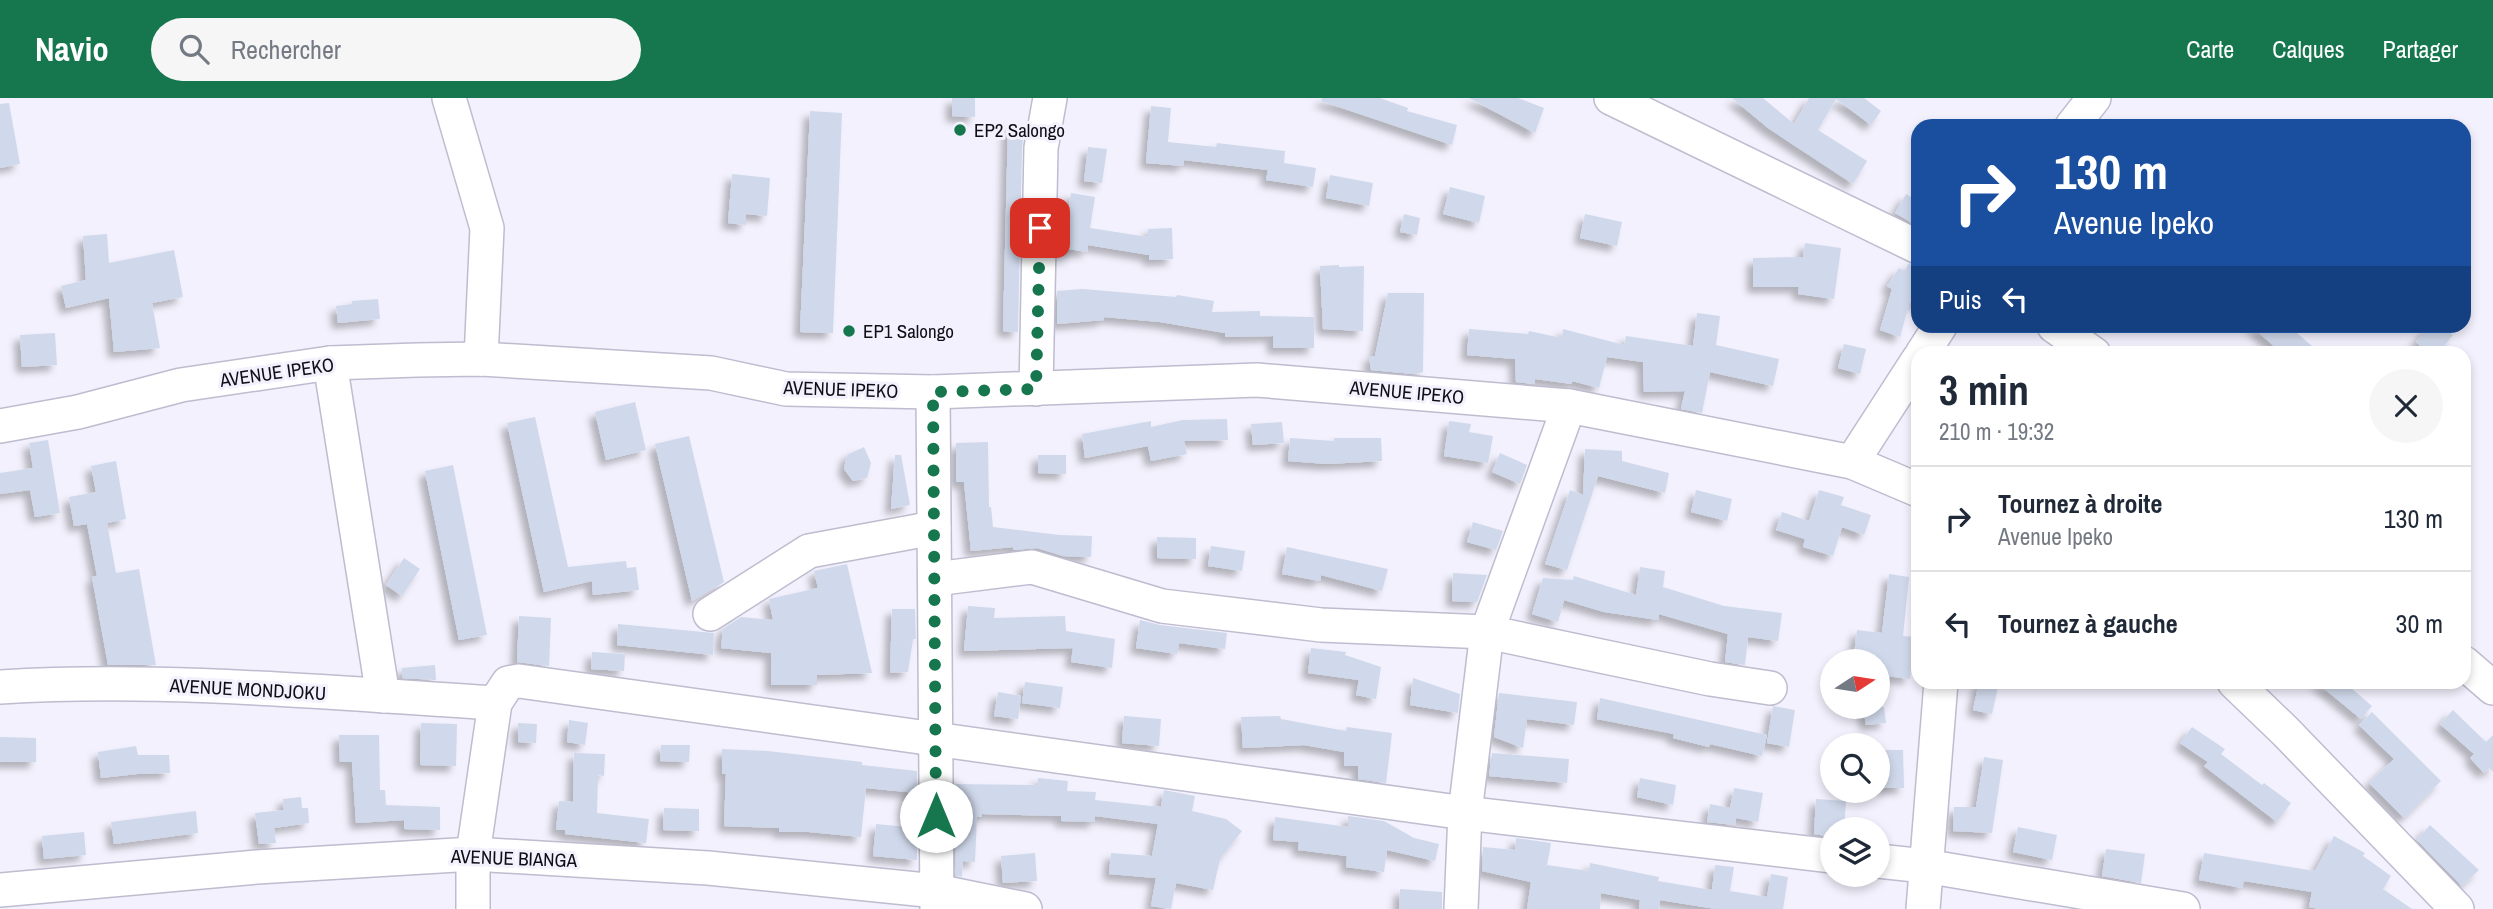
<!DOCTYPE html>
<html lang="fr">
<head>
<meta charset="utf-8">
<style>
  body { margin:0; font-family:"Archivo Narrow",sans-serif; background:#f6f6f7; color:#1f2937; height:100vh; display:flex; flex-direction:column; font-size:26px; white-space:nowrap }
  * { box-sizing:border-box; margin:0 }
  p { font-size:23px; color:#747a83 }
  .icon { flex:none; width:38px; height:38px; fill:none; stroke:currentColor; stroke-width:2; stroke-linecap:round; stroke-linejoin:round }
  .map { position:relative; flex:1; overflow:hidden }
  .side { position:absolute; left:1911px; top:248px; width:560px; height:343px; display:flex; flex-direction:column; background:#fff; border-radius:21px; box-shadow:0 4px 10px #0003 }
  .side>* { flex:none }
  .guide { position:absolute; left:1911px; top:21px; width:560px; height:214px; border-radius:21px; box-shadow:0 4px 10px #0003; background:#1a4fa0; color:#fff; overflow:hidden }
  .needle { width:46px; rotate:78deg }
  .tools { position:absolute; left:1820px; top:551px; display:grid; gap:14px }
  .tools a { display:grid; place-items:center; width:70px; height:70px; border-radius:50%; background:#fff; box-shadow:0 4px 10px #0003; font-size:35px }
  .pin { position:absolute; display:grid; place-items:center; width:60px; height:60px; color:#fff; margin:-30px; border-radius:14px; box-shadow:0 4px 10px #0006 }
  .me { position:absolute; width:77px; margin:-38px; rotate:0deg; stroke-linejoin:round; filter:drop-shadow(0 0 5px #0008) }
  .turn { display:flex; align-items:center; gap:24px; height:147px; padding:0 28px; font-size:32px }
  .turn .icon { width:91px; height:91px; stroke-width:2.5 }
  .turn b { display:block; font-size:49px; line-height:60px }
  .then { display:flex; align-items:center; height:66px; padding:0 28px; background:#0003; gap:14px; font-size:26px }
  .round { display:grid; place-items:center; flex:none; width:74px; height:74px; border-radius:37px; background:#f6f6f7 }
  .headline { display:flex; align-items:center; justify-content:space-between; height:119px; padding:0 28px }
  h1 { font-size:42px; font-weight:700; line-height:52px }
  ul { padding:0; list-style:none }
  li { display:flex; align-items:center; gap:21px; height:105px; padding:0 28px; border-top:2px solid #e0e1e3 }
  li div { flex:1 }
  li b { display:block; font-size:26px }
  li em { font-style:normal }
  header { display:flex; align-items:center; gap:42px; box-sizing:border-box; height:98px; padding:0 35px; background:#16774e; color:#fff }
  header strong { font-size:33px }
  nav { display:flex; gap:38px; margin-inline-start:auto; font-size:24px }
  .search { width:490px; height:63px; background:#f6f6f7; display:flex; align-items:center; gap:18px; box-sizing:border-box; padding:0 24px; border-radius:38px; color:#747a83; font-size:26px }
  .map>svg:first-child { display:block }
  .building { fill:#d0d9eb; filter:url(#shadow) }
  .lines { fill:none; stroke-linecap:round; stroke-linejoin:round }
  .minor-casing { stroke:#bebccf; stroke-width:36 }
  .minor { stroke:#fff; stroke-width:33 }
  .route { stroke:#16774e; stroke-width:12; stroke-dasharray:0 21.6 }
  .poi-dot { fill:#16774e; stroke:#f2f1fd; stroke-width:2.5 }
  .labels { text-anchor:middle; dominant-baseline:central; stroke-width:6; stroke-linejoin:round; paint-order:stroke }
  .poi-label { font-size:19px; fill:#0e0e14; stroke:#f2f1fd; text-anchor:start }
  .street-label { font-size:19px; fill:#0e0e14; stroke:#f2f1fd }
</style>
</head>
<body>
<header>
<strong>Navio</strong>
<div class="search"><svg class="icon" aria-label="search" viewBox="0 0 24 24"><circle cx="10" cy="10" r="6"/><path d="M15 15l6 6"/></svg>Rechercher</div>
<nav><a>Carte</a><a>Calques</a><a>Partager</a></nav>
</header>
<div class="map">
<svg width="2493" height="811" viewBox="0 0 2493 811">
  <defs>
    <filter id="shadow"><feDropShadow dx="-6" dy="6" stdDeviation="3.5" flood-color="#0004"/></filter>
  </defs>
  <rect width="100%" height="100%" fill="#f2f1fd"/>
  <!-- building -->
  <g class="building">
    <path d="M952,0H975V19L952,18Z"/>
    <path d="M1322,0H1380L1408,10L1407,13L1457,27L1452,47L1321,3Z"/>
    <path d="M1469,0H1518L1544,10L1535,35Z"/>
    <path d="M1732,0H1763L1794,26L1809,0H1864L1881,13L1871,27L1836,1L1818,32L1867,63L1853,86L1768,30Z"/>
    <path d="M9,5L20,66L0,70V6Z"/>
    <path d="M1151,8L1171,10L1168,44L1216,49L1217,45L1285,53L1284,65L1316,70L1313,89L1266,82L1268,72L1184,62V68L1146,65Z"/>
    <path d="M810,13L842,15L833,235L800,234Z"/>
    <path d="M1008,28H1025L1022,50L1018,234L1003,233Z"/>
    <path d="M1088,49L1107,51L1102,85L1084,83Z"/>
    <path d="M732,76L770,80L767,118L746,116V127L728,125Z"/>
    <path d="M1330,77L1373,85L1369,108L1326,100Z"/>
    <path d="M1450,89L1485,98L1479,125L1443,116Z"/>
    <path d="M1071,95L1095,99L1090,130L1148,139V131L1172,130L1173,161L1149,162V157L1088,147L1087,154L1063,150Z"/>
    <path d="M1906,96L1918,103V128L1895,115Z"/>
    <path d="M1404,116L1420,120L1417,137L1400,134Z"/>
    <path d="M1585,116L1622,124L1617,148L1580,140Z"/>
    <path d="M107,136L109,165L174,152L183,199L152,205L160,250L114,254L109,200L66,210L61,188L86,182L83,138Z"/>
    <path d="M1805,145L1841,150L1834,201L1798,196L1799,189H1753V160L1803,159Z"/>
    <path d="M1908,166L1918,168V208L1910,203L1900,239L1880,232L1892,191L1887,188L1899,170L1905,173Z"/>
    <path d="M1339,167V169L1364,168L1363,233L1323,231L1320,168Z"/>
    <path d="M1083,191L1176,199L1177,197L1214,203L1212,214L1260,213V218L1314,219V250H1273V238L1225,239V235L1160,224L1104,219V222L1057,226V193Z"/>
    <path d="M1388,195H1424L1423,274L1414,276L1371,272L1369,258H1375Z"/>
    <path d="M378,201L380,221L338,225L336,208L352,206V203Z"/>
    <path d="M1697,215L1720,218L1716,247L1779,261L1773,288L1710,274L1702,315L1681,311L1685,293L1644,294L1643,264L1607,259L1599,290L1572,283V286L1535,281V286L1516,284L1515,261L1467,257L1469,231L1528,236L1529,233L1562,240L1563,231L1624,247L1626,238L1693,248Z"/>
    <path d="M2251,228H2289L2321,256H2283Z"/>
    <path d="M2429,228H2442L2453,237L2438,256H2429L2416,244Z"/>
    <path d="M55,235L57,267L22,269L20,237Z"/>
    <path d="M1844,246L1866,251L1860,276L1838,270Z"/>
    <path d="M635,304L646,352L606,362L595,314Z"/>
    <path d="M535,319L568,469L626,463L627,470L636,469L639,492L593,497L592,483L544,494L507,325Z"/>
    <path d="M1227,321L1228,342L1184,343L1187,356L1151,363L1148,348L1085,360L1082,336L1151,323V329L1183,322Z"/>
    <path d="M1449,323L1471,326L1469,334L1493,338L1488,365L1444,358Z"/>
    <path d="M1282,324L1284,345L1253,347L1251,326Z"/>
    <path d="M689,338L724,484L692,503L655,346Z"/>
    <path d="M1290,340L1334,343V340H1381L1382,363L1327,366L1288,363Z"/>
    <path d="M48,342L60,415L35,419L30,392L0,396V375L33,370L29,345Z"/>
    <path d="M988,344L989,409H991L993,429L1059,437L1092,438L1091,459L1063,458L1037,450L1013,452V449L971,453L964,384H956V345Z"/>
    <path d="M864,349L871,365L867,380L853,383L844,371L847,357Z"/>
    <path d="M1585,351L1622,353V363L1669,375L1665,395L1598,378L1567,472L1545,466L1570,392L1583,397Z"/>
    <path d="M1500,355L1527,367L1520,386L1492,374Z"/>
    <path d="M895,357H901L910,407L891,411Z"/>
    <path d="M1038,357H1066V376L1038,375Z"/>
    <path d="M116,363L126,421L107,425L116,475L139,471L156,567H108L92,479L97,478L87,426L74,428L69,399L96,394L91,368Z"/>
    <path d="M453,367L487,537L459,542L425,373Z"/>
    <path d="M1696,392L1732,401L1727,423L1691,414Z"/>
    <path d="M1819,392L1844,399L1841,407L1871,417L1864,437L1842,429L1833,458L1803,449L1805,441L1776,432L1782,414L1809,423Z"/>
    <path d="M1473,424L1503,433L1496,452L1467,444Z"/>
    <path d="M1157,439L1196,440V461L1157,460Z"/>
    <path d="M1211,448L1245,453L1242,473L1208,468Z"/>
    <path d="M1287,449L1388,471L1382,493L1321,477L1320,483L1282,476Z"/>
    <path d="M404,460L420,471L402,498L386,487Z"/>
    <path d="M847,466L872,575L817,577V587H771V555L721,550L723,531L741,519L773,522L769,501L818,490L814,473Z"/>
    <path d="M1640,469L1665,473L1663,489L1724,508L1782,515L1778,543L1748,539L1745,567L1725,564L1728,536L1659,516L1658,522L1604,514L1564,502L1558,524L1532,516L1543,480L1573,482L1574,478L1636,497Z"/>
    <path d="M1453,475L1487,477L1477,504L1452,503Z"/>
    <path d="M1889,476L1909,479L1903,538L1915,539L1910,581L1878,577V564H1853L1857,532L1882,535Z"/>
    <path d="M968,508L995,510L994,520L1065,518L1066,533L1115,541L1112,570L1071,564L1073,550L964,553Z"/>
    <path d="M892,511H915L916,541H913L908,574L890,575Z"/>
    <path d="M519,518L551,520L549,568L517,564Z"/>
    <path d="M1140,522L1160,527L1227,535L1225,551L1179,545L1177,556L1136,550Z"/>
    <path d="M618,526L714,535L713,557L617,547Z"/>
    <path d="M1311,550L1346,554L1345,557L1381,569L1376,601L1356,597L1359,582L1308,575Z"/>
    <path d="M592,554L625,556L624,573L591,571Z"/>
    <path d="M435,567L436,582L402,580V570Z"/>
    <path d="M1413,580L1460,596L1458,615L1410,607Z"/>
    <path d="M1025,584L1063,589L1060,610L1022,605Z"/>
    <path d="M1979,584H1999L1992,616L1973,612Z"/>
    <path d="M2316,584H2344L2372,608L2361,621Z"/>
    <path d="M998,594L1021,598L1018,621L994,618Z"/>
    <path d="M1499,595L1577,604L1574,627L1527,621L1523,650L1494,639Z"/>
    <path d="M1600,600L1767,637L1762,658L1710,646L1709,649L1673,640L1674,636L1597,621Z"/>
    <path d="M1773,608L1795,612L1789,649L1767,645Z"/>
    <path d="M1863,609H1884L1886,625L1866,627Z"/>
    <path d="M2453,612L2486,644L2493,637V674L2489,670L2484,675L2470,660L2474,656L2440,626Z"/>
    <path d="M2372,614L2441,683L2404,720L2369,685L2394,661L2359,627Z"/>
    <path d="M1124,618L1161,621L1159,648L1122,645Z"/>
    <path d="M1280,618L1281,621L1346,633L1347,629L1392,635L1386,685L1358,681V668H1344V654L1304,647L1243,650L1241,619Z"/>
    <path d="M569,622L588,625L585,647L567,644Z"/>
    <path d="M421,625L457,626L456,668L420,667Z"/>
    <path d="M518,625L537,626L536,645L518,644Z"/>
    <path d="M2192,629L2225,651L2221,656L2262,687L2264,685L2291,705L2277,724L2204,668L2208,664L2180,645Z"/>
    <path d="M339,637H379L380,692H385L386,707L440,709V732L404,731V722L356,725L352,664H340Z"/>
    <path d="M0,639L36,640V664H0Z"/>
    <path d="M661,647H690L689,664L660,663Z"/>
    <path d="M136,648L138,657H169L170,675L137,676L101,680L98,654Z"/>
    <path d="M722,651L768,653L862,664V667L917,673V695L866,690L861,739L809,734H779V730L724,728L726,676H722Z"/>
    <path d="M1881,652H1903L1904,690H1882Z"/>
    <path d="M574,655L605,656L604,678L598,677L597,715L649,721L646,745L565,736V732H556L559,703L573,704Z"/>
    <path d="M1492,655L1569,661L1567,685L1489,678Z"/>
    <path d="M1984,659L2003,662L1992,735L1953,733L1954,709H1976Z"/>
    <path d="M1038,680L1068,683L1067,693L1096,694L1095,702L1161,709L1164,692L1195,698L1192,713L1226,721L1242,733L1220,761L1213,792L1176,785L1171,811L1151,808L1156,780L1109,776L1111,755L1152,758L1158,726L1095,718V724L1061,723V718L982,716V719H977L975,764L963,763L962,779L956,777L955,686L1037,687Z"/>
    <path d="M1640,680L1676,687L1673,707L1637,699Z"/>
    <path d="M1734,690L1763,695L1758,724L1736,720L1735,727L1707,724L1710,706L1730,710Z"/>
    <path d="M301,699L302,710H308L309,725L274,730L276,745L259,746L255,715L284,712L283,701Z"/>
    <path d="M1816,701L1846,703L1844,732H1832V739L1814,736Z"/>
    <path d="M664,710L699,711V733L663,732Z"/>
    <path d="M196,713L198,735L114,746L111,724Z"/>
    <path d="M1348,718L1384,723L1414,740L1439,746L1435,763L1387,752L1384,774L1346,769L1347,758L1298,752L1299,744L1273,742L1275,719L1348,729Z"/>
    <path d="M876,726L917,730V762L873,758Z"/>
    <path d="M2430,727L2479,772L2462,788L2417,742Z"/>
    <path d="M2018,729L2057,737L2052,762L2013,754Z"/>
    <path d="M84,734L86,757L44,761L42,738Z"/>
    <path d="M2334,738L2365,755L2363,758L2391,778L2383,791L2412,811H2319L2309,809L2312,794L2244,783L2242,790L2199,782L2204,755L2315,773Z"/>
    <path d="M1516,740L1551,745L1547,767L1589,773L1590,765L1659,779L1658,783L1712,792L1715,767L1734,769L1730,793L1767,799L1771,776L1788,779L1783,811H1716L1660,802L1659,811H1639L1640,802L1601,795L1600,811H1527L1531,784L1482,773L1483,749L1515,752Z"/>
    <path d="M2106,751L2145,756L2141,785L2102,778Z"/>
    <path d="M1035,755L1037,783L1003,785L1001,758Z"/>
    <path d="M1400,791L1442,794V811H1399Z"/>
  </g>
  <g class="lines">
    <!-- minor casing -->
    <g class="minor-casing">
      <g id="minor">
        <path d="M449,0L487,130L481,261"/>
        <path d="M1611,0L1918,149"/>
        <path d="M2072,28L2094,0"/>
        <path d="M2054,228L2094,256"/>
        <path d="M1922,256L1940,228"/>
        <path d="M330,265L383,598"/>
        <path d="M1036,291L1041,50L1050,0"/>
        <path d="M933,294L937,811"/>
        <path d="M0,328L78,314L181,287L330,265L417,262L481,261L711,275L786,291L933,294L1257,282L1569,308L1852,364L1918,392"/>
        <path d="M1852,364L1918,262"/>
        <path d="M935,481L1032,469L1162,508L1321,527L1487,534L1710,581L1770,590"/>
        <path d="M710,516L809,453L934,430"/>
        <path d="M2464,565L2493,590"/>
        <path d="M2234,584L2285,633L2457,811"/>
        <path d="M0,589C165,579 331,595 495,605"/>
        <path d="M1878,763L1925,768L2183,811"/>
        <path d="M0,792L257,769L473,756L708,770L936,793L1025,811"/>
        <path d="M473,811V756L495,605L508,585L519,583L1465,715L1832,758"/>
        <path d="M1461,811L1465,715L1487,534L1569,308"/>
        <path d="M1923,811L1941,584"/>
      </g>
    </g>
    <!-- minor -->
    <use href="#minor" class="minor"/>
  </g>
  <g class="lines">
    <!-- route -->
    <path class="route" d="M936,718L933,294L1036,291L1040,130"/>
  </g>
  <!-- markers -->
  <g class="poi-dot">
    <circle cx="960" cy="32" r="7"/>
    <circle cx="849" cy="233" r="7"/>
  </g>
  <g class="labels">
    <!-- poi labels -->
    <g class="poi-label">
      <text x="974" y="32">EP2 Salongo</text>
      <text x="863" y="233">EP1 Salongo</text>
    </g>
    <!-- street labels -->
    <g class="street-label">
      <text transform="translate(277 274) rotate(-8)">AVENUE IPEKO</text>
      <text transform="translate(841 291) rotate(2)">AVENUE IPEKO</text>
      <text transform="translate(1407 294) rotate(5)">AVENUE IPEKO</text>
      <text transform="translate(248 591) rotate(3)">AVENUE MONDJOKU</text>
      <text transform="translate(514 760) rotate(2)">AVENUE BIANGA</text>
    </g>
  </g>
</svg>
<div class="tools">
<a><svg class="needle" viewBox="-14 -14 28 28"><path d="M0-13l5 13h-10z" fill="#e53935"/><path d="M0 13l5-13h-10z" fill="#747a83"/></svg></a>
<a><svg class="icon" aria-label="search" viewBox="0 0 24 24"><circle cx="10" cy="10" r="6"/><path d="M15 15l6 6"/></svg></a>
<a><svg class="icon" aria-label="layers" viewBox="0 0 24 24"><path d="M12 4l9 5-9 5-9-5zM3 14l9 5 9-5"/></svg></a>
</div>
<div class="pin" style="left:1040px;top:130px;background:#d93025"><svg class="icon" aria-label="arrive" viewBox="0 0 24 24"><path d="M6 21V4h12l-3 4 3 4H6"/></svg></div>
<svg class="me" style="left:936px;top:718px" viewBox="-20 -20 40 40"><circle r="19" fill="#fff"/><path d="M0-13L10 11 0 6-10 11z" fill="#16774e"/></svg>
<div class="guide">
<div class="turn"><svg class="icon" aria-label="right" viewBox="0 0 24 24"><path d="M7 20v-9h11M14 6l5 5-5 5"/></svg><div><b>130 m</b>Avenue Ipeko</div></div>
<div class="then">Puis<svg class="icon" aria-label="left" viewBox="0 0 24 24"><path d="M17 20v-9H6M10 6l-5 5 5 5"/></svg></div>
</div>
<section class="side">
<div class="headline"><div><h1>3 min</h1><p>210 m · 19:32</p></div><a class="round"><svg class="icon" aria-label="close" viewBox="0 0 24 24"><path d="M6 6l12 12M18 6L6 18"/></svg></a></div>
<ul>
<li><svg class="icon" aria-label="right" viewBox="0 0 24 24"><path d="M7 20v-9h11M14 6l5 5-5 5"/></svg><div><b>Tournez à droite</b><p>Avenue Ipeko</p></div><em>130 m</em></li>
<li><svg class="icon" aria-label="left" viewBox="0 0 24 24"><path d="M17 20v-9H6M10 6l-5 5 5 5"/></svg><div><b>Tournez à gauche</b></div><em>30 m</em></li>
</ul>
</section>
</div>
</body>
</html>
